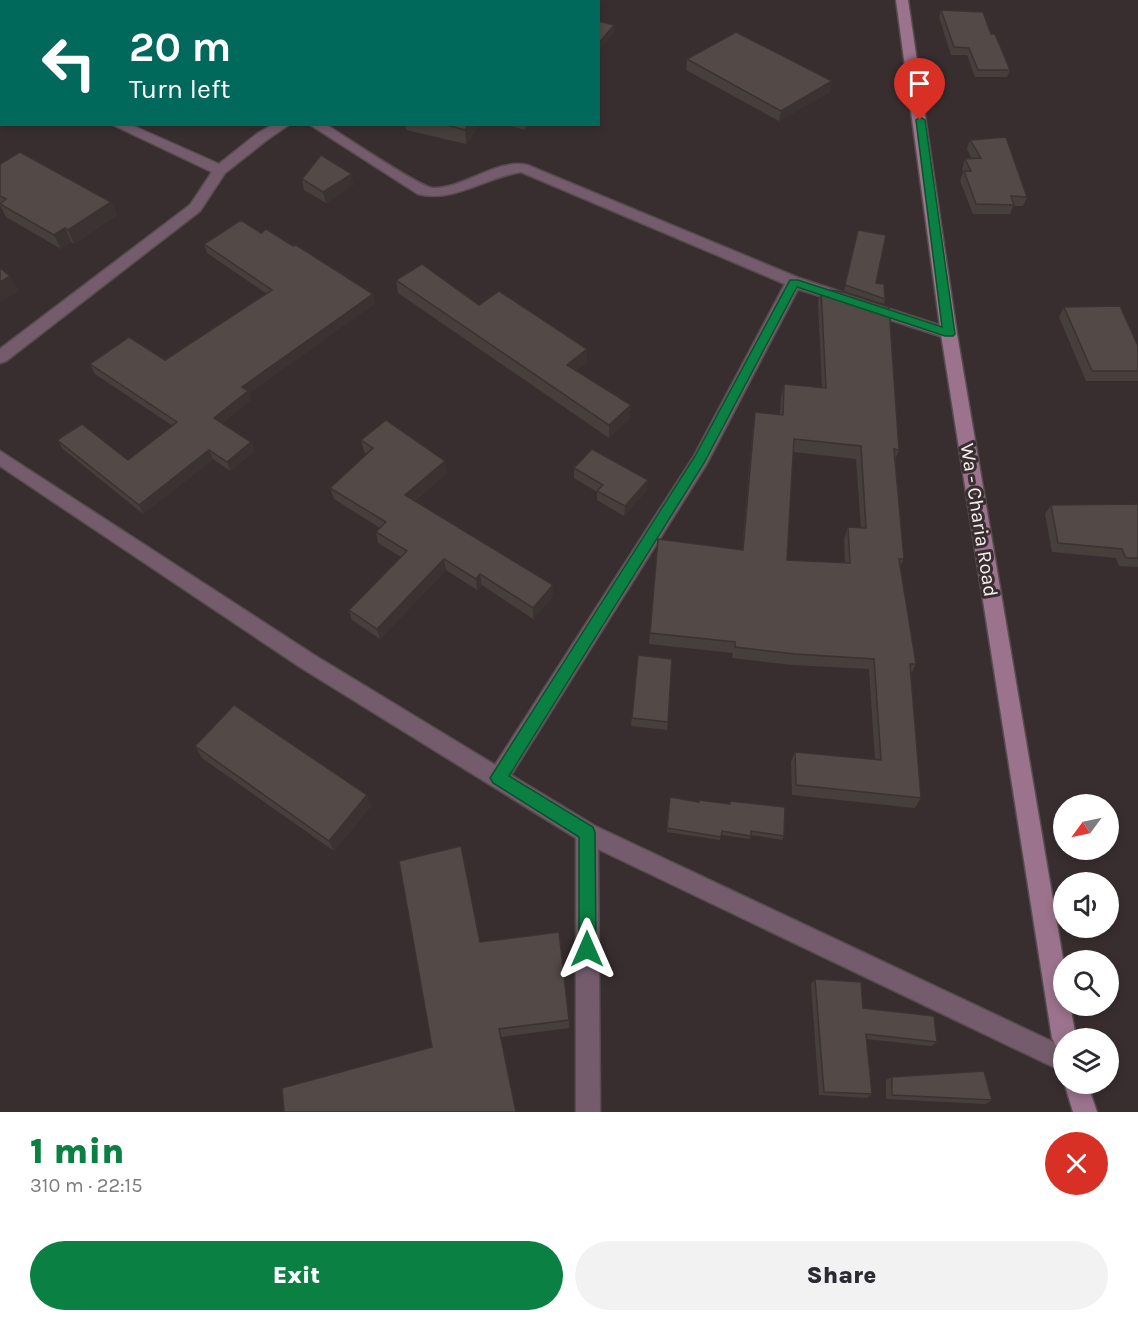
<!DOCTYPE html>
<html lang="en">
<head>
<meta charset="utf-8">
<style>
  body { margin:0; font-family:Karla,sans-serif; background:#f2f2f3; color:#2b2b33; height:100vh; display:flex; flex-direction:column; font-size:22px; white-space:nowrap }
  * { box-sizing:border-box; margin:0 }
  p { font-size:20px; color:#7c7c81 }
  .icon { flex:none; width:33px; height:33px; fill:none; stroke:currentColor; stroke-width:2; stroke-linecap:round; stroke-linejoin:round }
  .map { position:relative; height:1112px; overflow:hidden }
  .sheet { display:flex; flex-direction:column; background:#fff; flex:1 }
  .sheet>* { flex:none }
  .hud { position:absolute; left:0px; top:0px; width:600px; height:126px; box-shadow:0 3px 9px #0003; background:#00695c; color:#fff; overflow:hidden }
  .needle { width:39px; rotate:237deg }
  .buttons { position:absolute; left:1053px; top:794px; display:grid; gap:12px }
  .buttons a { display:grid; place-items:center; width:66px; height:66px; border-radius:50%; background:#fff; box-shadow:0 3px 9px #0003; font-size:30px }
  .pin { position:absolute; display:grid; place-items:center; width:51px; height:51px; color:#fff; margin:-62px -26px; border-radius:50% 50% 50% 0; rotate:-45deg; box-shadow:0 0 6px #0007 }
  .pin .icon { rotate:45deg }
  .me { position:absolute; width:66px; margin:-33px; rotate:0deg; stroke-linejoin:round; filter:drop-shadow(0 0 4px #0008) }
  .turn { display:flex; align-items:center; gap:21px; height:126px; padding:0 30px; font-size:27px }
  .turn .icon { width:78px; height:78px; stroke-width:2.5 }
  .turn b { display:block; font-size:42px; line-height:51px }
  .round { display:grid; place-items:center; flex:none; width:63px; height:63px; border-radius:32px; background:#f2f2f3 }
  .headline { display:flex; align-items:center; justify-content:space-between; height:102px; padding:0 30px }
  h1 { font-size:36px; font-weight:800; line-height:45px; color:#0b8043 }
  .cta { display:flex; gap:12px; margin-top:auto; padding:12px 30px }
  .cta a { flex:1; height:69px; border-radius:36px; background:#0b8043; color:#fff; font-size:24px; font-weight:800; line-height:69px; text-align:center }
  .cta a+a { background:#f2f2f3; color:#2b2b33 }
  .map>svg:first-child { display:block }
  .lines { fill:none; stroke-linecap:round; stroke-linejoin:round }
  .street-casing { stroke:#574d4f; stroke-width:3 }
  .secondary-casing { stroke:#574d4f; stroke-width:3 }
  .street { fill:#755c6c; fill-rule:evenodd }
  .secondary { fill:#9b738c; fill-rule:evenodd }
  .wall { fill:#473f3c; fill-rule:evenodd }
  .shaded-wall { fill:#3a3331 }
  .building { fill:#534946; stroke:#3a3331; stroke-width:1.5; fill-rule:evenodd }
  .route { fill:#0b8043; stroke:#07532c; stroke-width:1.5 }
  .labels { text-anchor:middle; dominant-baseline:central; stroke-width:6; stroke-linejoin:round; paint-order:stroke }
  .street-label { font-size:20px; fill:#f7f0f1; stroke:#382e30 }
</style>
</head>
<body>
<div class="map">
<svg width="1138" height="1112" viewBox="0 0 1138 1112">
  <rect width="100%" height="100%" fill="#382e30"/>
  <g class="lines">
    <!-- street casing -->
    <g class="street-casing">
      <g id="street">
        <path d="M196,0H208L195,2Z"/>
        <path d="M465,0H477L465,2Z"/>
        <path d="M0,62L2,63V71L0,70Z"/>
        <rect x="0" y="85" width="2" height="8"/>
        <path d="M111,124H129L219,164L258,133L274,124H290L268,139L225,173L200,211L6,361L0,363V349L190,205L212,172Z"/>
        <path d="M309,124H325C343,135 419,187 433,188C463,189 498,158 527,165L799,278L847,294L849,298L847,302L842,303L798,289L706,465L511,775L595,826L1064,1047V1072L598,849L600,1112H576V838L300,667L0,466V451L314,655L495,765L694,456L785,284L521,172C486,177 454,203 418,194Z"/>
        <path d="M868,302L954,330L957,334L954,338L949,339L863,311L860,307L863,303Z"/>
      </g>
    </g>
    <!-- secondary casing -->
    <g class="secondary-casing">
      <g id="secondary">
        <path d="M896,0H908L957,334L1064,965V1005H1070L1076,1038H1064V1050L1056,1046L1052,1038L941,334Z"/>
        <path d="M1064,1082L1087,1083L1097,1112H1073Z"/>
      </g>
    </g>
    <!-- street -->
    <use href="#street" class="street"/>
    <!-- secondary -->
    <use href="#secondary" class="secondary"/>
  </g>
  <!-- wall -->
  <g class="wall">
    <path d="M941,10L991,34L1010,70L1007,77H975L967,55H951L939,17Z"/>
    <path d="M687,59L832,81L830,92L779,121L686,70Z"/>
    <path d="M405,124H480L466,144L406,130Z"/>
    <path d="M504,124H530L525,130Z"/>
    <path d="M970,140L1027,197L1023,206H1013L1010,214H973L960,181L963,172L962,169L965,159H972L967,149Z"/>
    <path d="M0,164L111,202L117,215L74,244L71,242L61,249L6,217L0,205Z"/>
    <path d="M302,179L354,184L326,203L304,190Z"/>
    <path d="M858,230L876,283L885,299L884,304L844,291Z"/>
    <path d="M261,233L293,246L373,294L375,303L249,393L251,400L222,423L255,451L230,471L213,459L143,514L63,449L57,440L128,460L173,426L95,374L90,364L165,360L267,294L207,253L204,244Z"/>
    <path d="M396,280L479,305L587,349V362L576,371L630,418L609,438L398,293Z"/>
    <path d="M821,289L899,450L895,460L904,559L900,567L916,664L911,674L921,798L915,808L792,795L791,762L795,752L875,760L869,669L792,665L732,658L733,653L649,644L658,539L742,550L753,425L755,412L780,414L781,397L784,384L822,388L818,302ZM793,452L856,459L861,528L848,527L844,539L845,563L787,560Z"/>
    <path d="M1064,307L1138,346V381H1086L1059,317Z"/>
    <path d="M361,440L447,473L414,501L553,596L533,619L482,585L477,590L446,570L380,639L352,620L349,610L401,557L378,543L376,532L380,528L334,499L330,488L367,454L364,452Z"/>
    <path d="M574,468L647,490L624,516L597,500V492L574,478Z"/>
    <path d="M1138,504V567L1119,566L1116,558L1052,552L1045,514L1051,505Z"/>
    <path d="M638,655L668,722L667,730L631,726Z"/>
    <path d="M195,746L367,795L371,806L334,851L202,758Z"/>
    <path d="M670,801L730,804V801L784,836L782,840L751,835L750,839L721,835L720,840L667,832Z"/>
    <path d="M481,942L569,1020V1028L501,1037L432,1047Z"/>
    <path d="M815,979L863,1008L937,1042L931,1046L866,1039L872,1094L867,1098L819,1095L811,984Z"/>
    <path d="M892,1077L992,1100L985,1104L886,1099V1080Z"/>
  </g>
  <!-- shaded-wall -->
  <g class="shaded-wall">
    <path d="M614,25V33L598,52V44Z"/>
    <path d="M832,81L830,92L779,121L781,111Z"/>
    <path d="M468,124H480L466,144L465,130Z"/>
    <path d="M525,124H530L525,130Z"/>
    <path d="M352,174L354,184L326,203L323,192Z"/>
    <path d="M111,202L117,215L74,244L68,230Z"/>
    <path d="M65,228L71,242L61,249L54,235Z"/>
    <path d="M10,276L19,291L0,302V282Z"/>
    <path d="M373,294L375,303L249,393L251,400L218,427L214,418L242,387Z"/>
    <path d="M587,349V362L567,378V365Z"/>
    <path d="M631,405L630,418L609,438V425Z"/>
    <path d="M251,442L255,451L230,471L227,462Z"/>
    <path d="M209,450L213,459L143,514L139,505Z"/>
    <path d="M445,461L447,473L407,506L405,495Z"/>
    <path d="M648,480L647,490L624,516L625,506Z"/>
    <path d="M444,559L446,570L380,639L377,629Z"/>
    <path d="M480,574L482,585L477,590L476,579Z"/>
    <path d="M553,585V596L533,619V608Z"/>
    <path d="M367,795L371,806L334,851L329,841Z"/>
  </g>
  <!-- building -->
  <g class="building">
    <path d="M81,0H130L132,2L79,1Z"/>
    <path d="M941,10L983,12L991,34H995L1010,70H978L969,48L954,47Z"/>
    <path d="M598,21L614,25L598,44Z"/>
    <path d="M736,32L832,81L781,111L687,59Z"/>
    <path d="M443,124H468L465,130Z"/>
    <path d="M1006,137L1027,197L1011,196L1014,205L976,204L964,171H971L965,159L981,158L970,140Z"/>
    <path d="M20,152L111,202L68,230L65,228L54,235L0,204L6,199L0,196V164Z"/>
    <path d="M321,155L352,174L323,192L302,179Z"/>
    <path d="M241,220L261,233L266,229L293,246L296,245L373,294L242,387L248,391L214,418L251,442L227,462L209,450L139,505L57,440L82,424L128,460L177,422L90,364L129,337L165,360L272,290L204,244Z"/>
    <path d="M858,230L886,235L876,283L884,284L885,299L845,285Z"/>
    <path d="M422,264L479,305L499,291L587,349L567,365L631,405L609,425L396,280Z"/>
    <path d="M0,268L10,276L0,282Z"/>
    <path d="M821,289L844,292L889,307L899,450L894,449L904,559H899L916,664H910L921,798L796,785L795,752L881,760L874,659L795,654L735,647V642L650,633L658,539L743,550L755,412L783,415L784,384L826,388ZM794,439L861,446L866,528L848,527L850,563L787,560Z"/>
    <path d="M1120,306L1138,346V371H1092L1064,307Z"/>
    <path d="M386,420L445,461L405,495L553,585L533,608L480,574L476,579L444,559L377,629L349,610L407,551L376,532L386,522L330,488L373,448L361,440Z"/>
    <path d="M592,449L648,480L625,506L597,491L603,485L574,468Z"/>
    <path d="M1138,504V558H1126L1122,549L1058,543L1051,505Z"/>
    <path d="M638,655L672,659L668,722L632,718Z"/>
    <path d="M234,705L367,795L329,841L195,746Z"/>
    <path d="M670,797L699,802V800L730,804V801L785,807L784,836L751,831V836L722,831L721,837L667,828Z"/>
    <path d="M461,846L480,942L559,932L569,1020L499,1029L516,1112H284L282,1088L432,1047L399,861Z"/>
    <path d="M815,979L861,982L863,1008L934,1016L937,1042L866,1034L872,1094L824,1092Z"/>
    <path d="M984,1071L992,1100L892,1095V1077Z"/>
  </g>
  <!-- route -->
  <path class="route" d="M920,117L925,120L955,334L953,336H945L797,287L704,463L509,776L593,827L595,833L596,949L593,955L587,958L581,955L579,949V837L493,783L490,778L695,456L790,280H798L942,327L916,120Z"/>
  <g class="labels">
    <!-- street labels -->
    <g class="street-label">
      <text transform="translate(979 520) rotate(81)">Wa - Charia Road</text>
    </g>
  </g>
</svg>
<div class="buttons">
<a><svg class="needle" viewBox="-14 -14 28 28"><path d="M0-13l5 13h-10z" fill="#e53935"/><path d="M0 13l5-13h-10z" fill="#7c7c81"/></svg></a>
<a><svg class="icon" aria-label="sound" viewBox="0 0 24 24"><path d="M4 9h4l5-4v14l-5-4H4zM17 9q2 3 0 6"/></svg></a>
<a><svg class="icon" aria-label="search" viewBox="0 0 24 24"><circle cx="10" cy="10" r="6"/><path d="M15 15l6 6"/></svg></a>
<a><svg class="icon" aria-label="layers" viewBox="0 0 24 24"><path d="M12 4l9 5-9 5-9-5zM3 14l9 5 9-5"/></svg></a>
</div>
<div class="pin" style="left:920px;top:120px;background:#d93025"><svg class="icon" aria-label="arrive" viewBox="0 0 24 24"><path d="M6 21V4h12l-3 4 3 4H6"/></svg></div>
<svg class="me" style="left:587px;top:949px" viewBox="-20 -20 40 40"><path d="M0-17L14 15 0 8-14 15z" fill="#0b8043" stroke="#fff" stroke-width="4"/></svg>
<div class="hud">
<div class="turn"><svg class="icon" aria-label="left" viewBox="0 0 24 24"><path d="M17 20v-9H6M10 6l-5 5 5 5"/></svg><div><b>20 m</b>Turn left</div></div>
</div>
</div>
<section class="sheet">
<div class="headline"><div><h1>1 min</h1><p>310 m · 22:15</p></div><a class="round" style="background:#d93025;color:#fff"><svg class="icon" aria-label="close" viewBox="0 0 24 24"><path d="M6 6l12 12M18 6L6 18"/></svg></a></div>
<div class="cta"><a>Exit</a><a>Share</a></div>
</section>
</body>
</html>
